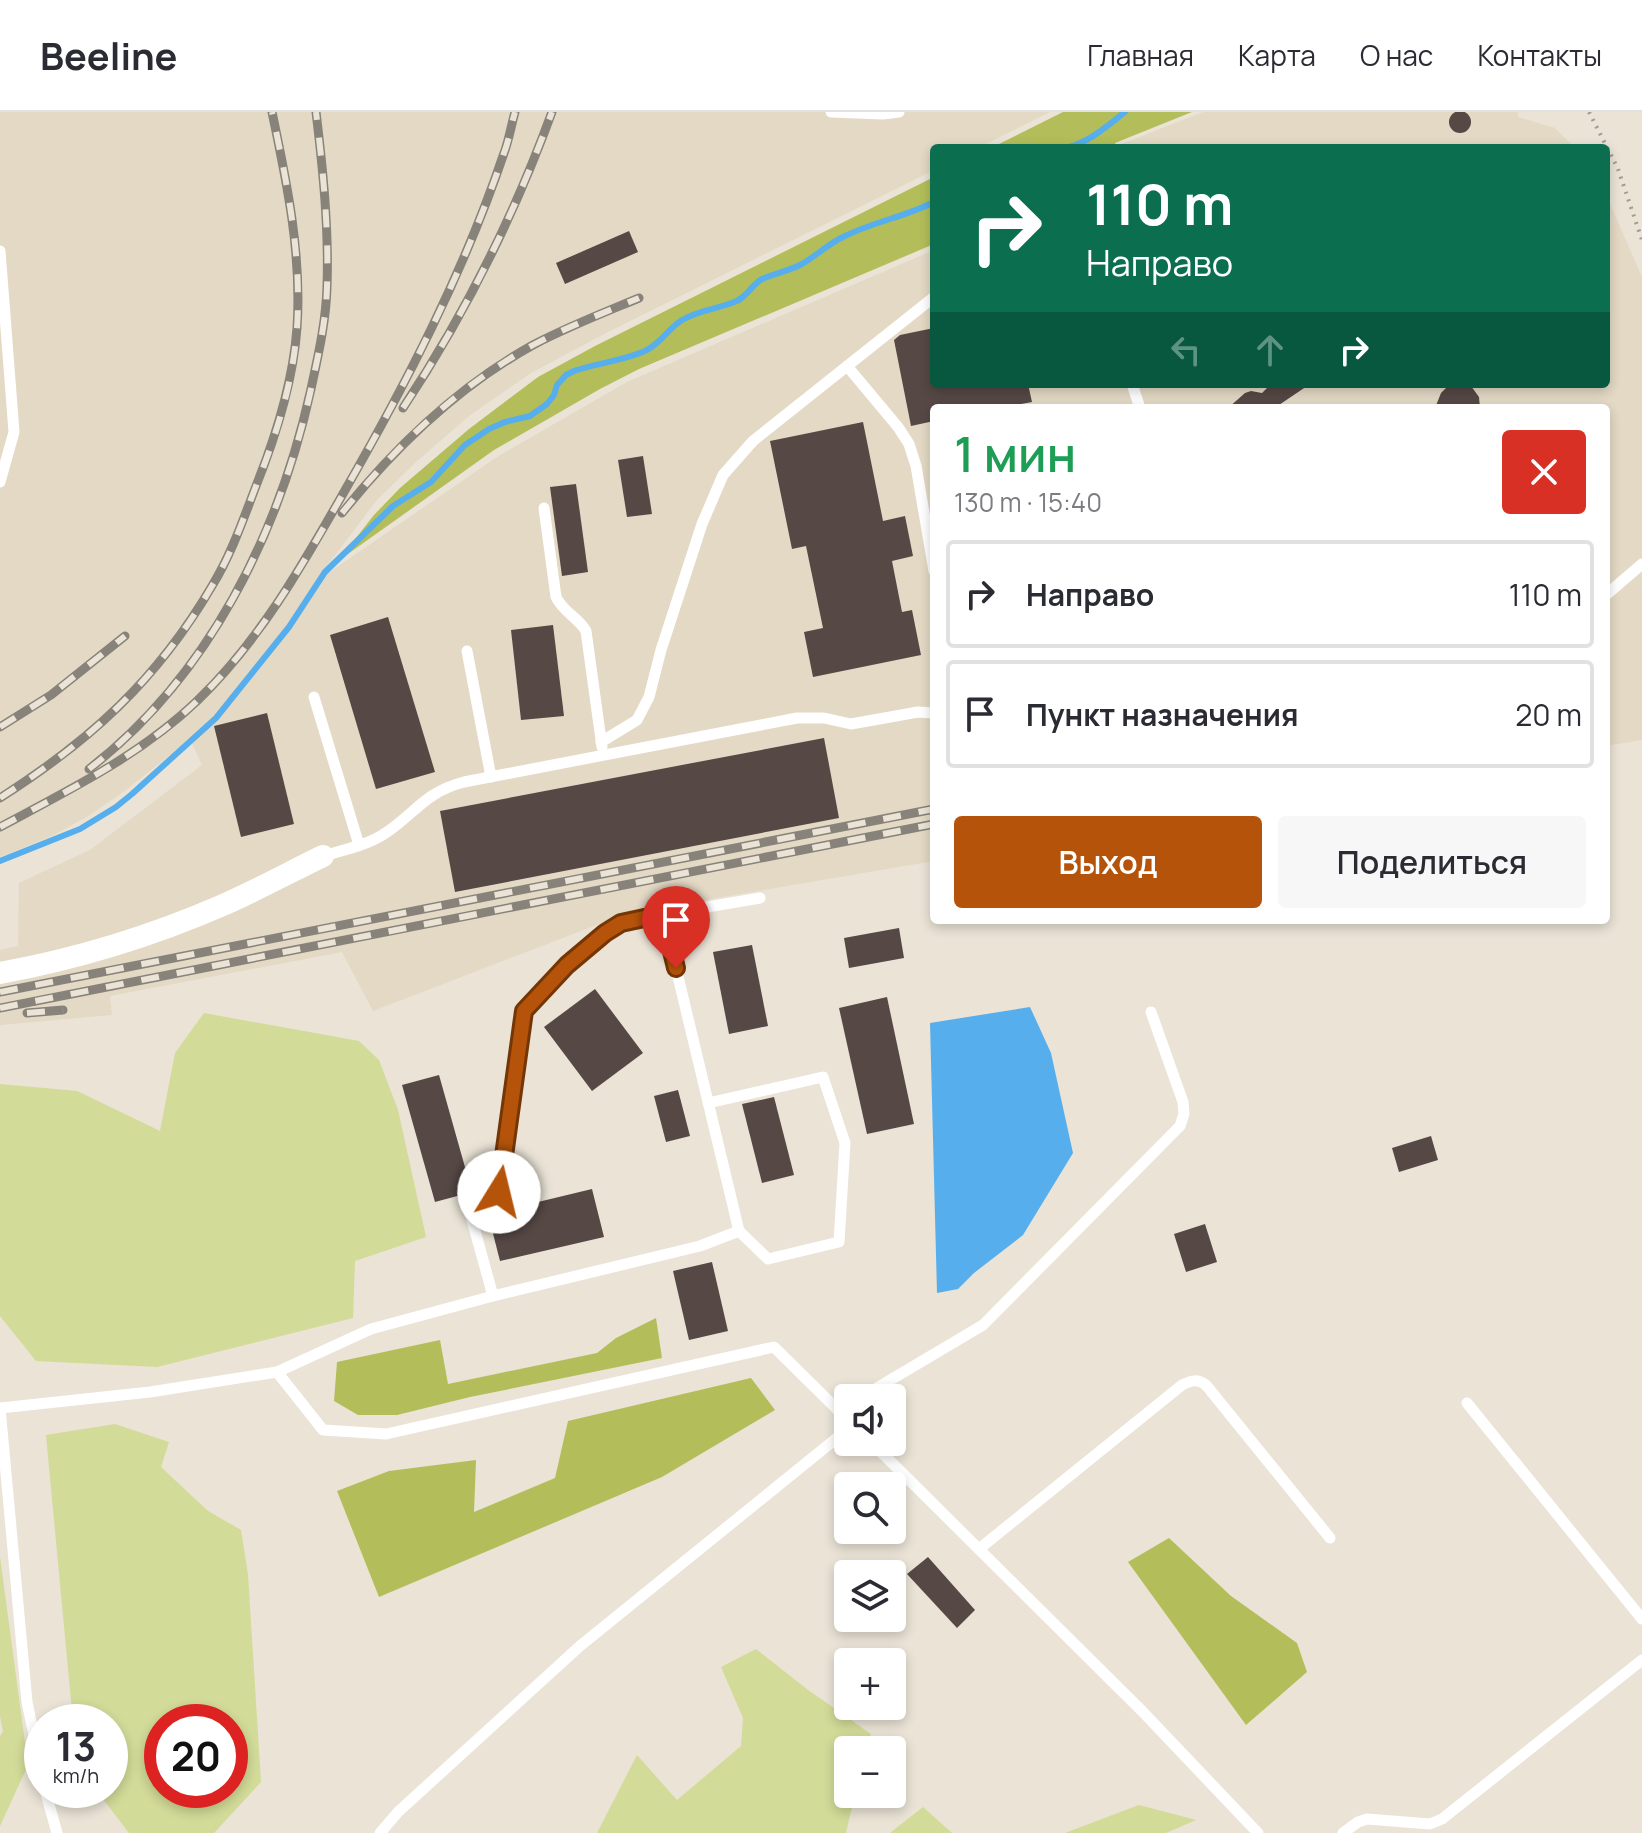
<!DOCTYPE html>
<html lang="ru">
<head>
<meta charset="utf-8">
<style>
  body { margin:0; font-family:Manrope,sans-serif; background:#f7f7f7; color:#2b2b33; height:100vh; display:flex; flex-direction:column; font-size:30px; white-space:nowrap }
  * { box-sizing:border-box; margin:0 }
  p { font-size:26px; color:#7c7c81 }
  .icon { flex:none; width:44px; height:44px; fill:none; stroke:currentColor; stroke-width:2; stroke-linecap:round; stroke-linejoin:round }
  .map { position:relative; flex:1; overflow:hidden }
  .details { position:absolute; left:930px; top:292px; width:680px; height:520px; display:flex; flex-direction:column; background:#fff; border-radius:8px; box-shadow:0 4px 12px #0003 }
  .details>* { flex:none }
  .top-card { position:absolute; left:930px; top:32px; width:680px; height:244px; border-radius:8px; box-shadow:0 4px 12px #0003; background:#0b6e4f; color:#fff; overflow:hidden }
  .fabs { position:absolute; left:834px; top:1272px; display:grid; gap:16px }
  .fabs a { display:grid; place-items:center; width:72px; height:72px; border-radius:8px; background:#fff; box-shadow:0 4px 12px #0003; font-size:40px }
  .speed { position:absolute; left:24px; top:1592px; display:flex; gap:16px; font-size:40px; font-weight:700; text-align:center }
  .speed>* { display:grid; place-content:center; width:104px; height:104px; border-radius:50%; background:#fff; box-shadow:0 4px 12px #0003; line-height:1 }
  .speed small { font-size:20px; font-weight:400 }
  .speed .limit { border:12px solid #d22; background:#fff; color:#111 }
  .pin { position:absolute; display:grid; place-items:center; width:68px; height:68px; color:#fff; margin:-82px -34px; border-radius:50% 50% 50% 0; rotate:-45deg; box-shadow:0 0 8px #0007 }
  .pin .icon { rotate:45deg }
  .me { position:absolute; width:88px; margin:-44px; rotate:9deg; stroke-linejoin:round; filter:drop-shadow(0 0 6px #0008) }
  .turn { display:flex; align-items:center; gap:28px; height:168px; padding:0 24px; font-size:36px }
  .turn .icon { width:104px; height:104px; stroke-width:2.5 }
  .turn b { display:block; font-size:56px; line-height:68px }
  .lanes { display:flex; align-items:center; height:76px; padding:0 24px; background:#0003; justify-content:center; gap:40px; direction:ltr }
  .lanes .off { opacity:.35 }
  .round { display:grid; place-items:center; flex:none; width:84px; height:84px; border-radius:8px; background:#f7f7f7 }
  .headline { display:flex; align-items:center; justify-content:space-between; height:136px; padding:0 24px }
  h1 { font-size:48px; font-weight:600; line-height:60px; color:#1e9e55 }
  .primary-button { display:flex; gap:16px; margin-top:auto; padding:16px 24px }
  .primary-button a { flex:1; height:92px; border-radius:8px; background:#b45309; color:#fff; font-size:32px; font-weight:600; line-height:92px; text-align:center }
  .primary-button a+a { background:#f7f7f7; color:#2b2b33 }
  ul { padding:0; list-style:none }
  li { display:flex; align-items:center; gap:24px; height:108px; margin:0 16px 12px; padding:0 8px; border:4px solid #e1e1e2; border-radius:8px }
  li div { flex:1 }
  li b { display:block; font-size:30px }
  li em { font-style:normal }
  header { display:flex; align-items:center; gap:48px; box-sizing:border-box; height:112px; padding:0 40px; background:#fff; border-bottom:2px solid #e1e1e2 }
  header strong { font-size:38px }
  nav { display:flex; gap:44px; margin-inline-start:auto; font-size:28px }
  .map>svg:first-child { display:block }
  .built { fill:#e3d9c5 }
  .green { fill:#d2db98; fill-rule:evenodd }
  .forest { fill:#b3be5a }
  .water { fill:#56aeed }
  .lines { fill:none; stroke-linecap:round; stroke-linejoin:round }
  .stream { stroke:#56aeed; stroke-width:6 }
  .building { fill:#554845 }
  .path { stroke:#a29c92; stroke-width:4; stroke-dasharray:2 6; stroke-linecap:butt }
  .service { stroke:#fff; stroke-width:11 }
  .minor { stroke:#fff; stroke-width:22 }
  .rail-casing { stroke:#88837a; stroke-width:9 }
  .rail { stroke:#eae3d6; stroke-width:6; stroke-dasharray:18; stroke-linecap:butt }
  .route-casing { stroke:#753606; stroke-width:20 }
  .route { stroke:#b45309; stroke-width:14 }
</style>
</head>
<body>
<header>
<strong>Beeline</strong>
<nav><a>Главная</a><a>Карта</a><a>О нас</a><a>Контакты</a></nav>
</header>
<div class="map">
<svg width="1642" height="1721" viewBox="0 0 1642 1721">
  <rect width="100%" height="100%" fill="#eae3d6"/>
  <!-- built -->
  <g class="built">
    <path d="M0,0H1050L978,36H934V58L608,220L531,261L469,304L416,350L376,389L315,470L500,343L627,270L934,138V272H1606V83L1642,165V628L1606,634V296H934V749L628,801L373,899L342,840L110,884L112,903L0,913V838L18,834L19,771L90,738L202,653L190,627L126,678L90,703L52,724L0,745Z"/>
    <path d="M1203,0H1518V5L1555,16L1575,36H1120L1119,33Z"/>
  </g>
  <!-- green -->
  <g class="green">
    <path d="M204,901L359,929L379,948L398,998L426,1125L355,1149L353,1206L157,1255L36,1249L0,1204V972L77,979L160,1019L175,941Z"/>
    <path d="M115,1312L169,1330L161,1355L208,1399L241,1418L248,1463L261,1670L214,1721H129L96,1678H110V1610H73L46,1323ZM162,1610H230V1678H162Z"/>
    <path d="M0,1445L28,1653L0,1714V1624L3,1620L0,1604Z"/>
    <path d="M756,1537L808,1578L871,1622L866,1638H848V1682H855L846,1721H597L637,1643L677,1688L741,1634L743,1606L721,1555Z"/>
    <path d="M1139,1693L1196,1708L1166,1721H1065Z"/>
    <path d="M923,1695L952,1721H890Z"/>
  </g>
  <!-- forest -->
  <g class="forest">
    <path d="M1063,0H1192L1115,31L1116,36H991Z"/>
    <path d="M934,65V132L639,257L600,277L494,338L338,449L374,403L400,376L469,317L538,265L595,234Z"/>
    <path d="M656,1206L662,1246L470,1285L397,1303H358L334,1289L337,1250L440,1228L448,1272L597,1241L616,1226Z"/>
    <path d="M751,1266L775,1298L662,1365L379,1485L337,1379L389,1359L476,1348L474,1400L555,1366L568,1309Z"/>
    <path d="M1169,1426L1231,1484L1297,1531L1307,1560L1246,1613L1128,1450Z"/>
  </g>
  <!-- water -->
  <path class="water" d="M1030,895L1051,941L1073,1041L1023,1123L974,1161L958,1177L937,1181L930,911Z"/>
  <g class="lines">
    <!-- stream -->
    <g class="stream">
      <path d="M1029,36H1036"/>
      <path d="M1065,36C1087,32 1107,14 1125,0"/>
      <path d="M0,749L80,717L116,695L132,682L216,606L289,515L325,460L393,394L431,370L465,333L489,317L505,310L530,304L547,292L554,283L557,273L566,263L574,259C597,251 622,249 645,239C660,232 668,217 682,208C699,198 717,197 734,190C747,186 751,173 762,167C775,161 789,159 802,152C816,144 828,132 843,125C872,110 905,105 934,90"/>
    </g>
  </g>
  <!-- building -->
  <g class="building">
    <circle cx="1460" cy="10" r="11"/>
    <path d="M629,119L638,140L565,172L556,151Z"/>
    <path d="M934,216V272H1028L1032,290L1001,296H934V309L911,314L894,228L900,223Z"/>
    <path d="M1271,272H1310L1279,293L1263,292L1261,296H1228L1245,281L1251,279L1262,281Z"/>
    <path d="M1450,272H1468L1471,274L1479,285L1480,296H1435L1441,281Z"/>
    <path d="M863,310L883,409L905,404L913,444L892,449L902,500L912,498L921,543L813,565L804,520L823,516L806,434L792,437L770,329Z"/>
    <path d="M643,344L652,402L627,405L618,348Z"/>
    <path d="M576,372L588,460L562,464L550,375Z"/>
    <path d="M388,505L435,660L376,677L330,523Z"/>
    <path d="M553,513L564,604L521,608L511,518Z"/>
    <path d="M267,601L294,712L241,725L214,614Z"/>
    <path d="M824,626L839,706L455,780L440,699Z"/>
    <path d="M899,816L904,846L849,856L844,826Z"/>
    <path d="M752,833L768,914L729,922L713,840Z"/>
    <path d="M595,877L643,941L592,979L544,915Z"/>
    <path d="M887,885L914,1012L867,1022L839,896Z"/>
    <path d="M439,963L472,1080L435,1090L402,973Z"/>
    <path d="M678,978L690,1024L666,1030L654,984Z"/>
    <path d="M774,985L794,1063L762,1071L742,992Z"/>
    <path d="M1431,1024L1438,1048L1399,1060L1392,1036Z"/>
    <path d="M592,1077L604,1125L500,1149L488,1102Z"/>
    <path d="M1205,1112L1217,1150L1186,1160L1174,1122Z"/>
    <path d="M712,1150L728,1219L689,1228L673,1159Z"/>
    <path d="M928,1445L975,1498L957,1516L907,1462Z"/>
  </g>
  <g class="lines">
    <!-- path -->
    <path class="path" d="M1589,0L1618,57L1642,128"/>
    <!-- service -->
    <g class="service">
      <path d="M831,0L883,2L899,0"/>
      <path d="M847,254L898,315L909,332L916,354L934,459"/>
      <path d="M1132,272L1140,296"/>
      <path d="M0,370L14,320L0,139"/>
      <path d="M544,396L556,485C563,500 578,505 586,519L602,635"/>
      <path d="M1606,483L1642,452"/>
      <path d="M467,539L491,665"/>
      <path d="M314,585L359,733"/>
      <path d="M601,630L637,608L649,585L661,538L702,412L723,363L753,329L934,185"/>
      <path d="M323,744C343,738 369,733 387,720C417,699 426,680 464,670L797,606H824L851,612L918,600L934,601"/>
      <path d="M663,802L739,1119L768,1147L839,1130L845,1031L823,965L708,991"/>
      <path d="M493,1184L469,1097L472,1091L496,1083L500,1075L524,899L567,853L621,811L637,807L760,786"/>
      <path d="M277,1260L323,1318L386,1322L774,1235L848,1308"/>
      <path d="M860,1286L983,1213L1180,1014L1184,1002L1183,990L1151,900"/>
      <path d="M1467,1291L1642,1507"/>
      <path d="M0,1296L150,1280L277,1260L371,1217L493,1184L700,1134L739,1119"/>
      <path d="M0,1296L27,1590L42,1662"/>
      <path d="M871,1330L1142,1599L1258,1721"/>
      <path d="M979,1437L1182,1273C1192,1268 1197,1267 1206,1273L1330,1426"/>
      <path d="M45,1678L57,1721"/>
      <path d="M380,1721L398,1700L580,1534L848,1317"/>
      <path d="M1343,1721L1358,1710L1367,1707L1430,1712L1442,1707L1642,1548"/>
    </g>
    <!-- minor -->
    <path class="minor" d="M0,861C76,847 152,824 223,793C257,778 290,760 323,744"/>
    <!-- rail casing -->
    <g class="rail-casing">
      <g id="rail">
        <path d="M403,296C464,204 514,104 552,0"/>
        <path d="M342,401C396,334 457,275 533,233C567,215 603,201 639,186"/>
        <path d="M0,615L51,583L125,524"/>
        <path d="M89,657C208,565 279,422 311,277C318,244 326,210 327,175C329,117 323,58 316,0"/>
        <path d="M0,686C91,628 157,568 212,474C231,443 243,408 256,374C276,324 293,271 297,216C302,143 287,71 272,0"/>
        <path d="M0,715C69,678 141,643 198,588C260,528 302,454 344,380C406,272 464,160 504,41C509,28 511,14 515,0"/>
        <path d="M0,880L934,697"/>
        <path d="M0,896L934,712"/>
        <path d="M27,901L63,898"/>
      </g>
    </g>
    <!-- rail -->
    <use href="#rail" class="rail"/>
  </g>
  <g class="lines">
    <!-- route casing -->
    <g class="route-casing">
      <path id="route" d="M499,1080L524,899L567,853L605,821L621,811L663,802L676,856"/>
    </g>
    <!-- route -->
    <use href="#route" class="route"/>
  </g>
</svg>
<div class="fabs">
<a><svg class="icon" aria-label="sound" viewBox="0 0 24 24"><path d="M4 9h4l5-4v14l-5-4H4zM17 9q2 3 0 6"/></svg></a>
<a><svg class="icon" aria-label="search" viewBox="0 0 24 24"><circle cx="10" cy="10" r="6"/><path d="M15 15l6 6"/></svg></a>
<a><svg class="icon" aria-label="layers" viewBox="0 0 24 24"><path d="M12 4l9 5-9 5-9-5zM3 14l9 5 9-5"/></svg></a>
<a>+</a>
<a>−</a>
</div>
<div class="speed"><div>13<small>km/h</small></div><div class="limit">20</div></div>
<div class="pin" style="left:676px;top:856px;background:#d93025"><svg class="icon" aria-label="arrive" viewBox="0 0 24 24"><path d="M6 21V4h12l-3 4 3 4H6"/></svg></div>
<svg class="me" style="left:499px;top:1080px" viewBox="-20 -20 40 40"><circle r="19" fill="#fff"/><path d="M0-13L10 11 0 6-10 11z" fill="#b45309"/></svg>
<div class="top-card">
<div class="turn"><svg class="icon" aria-label="right" viewBox="0 0 24 24"><path d="M7 20v-9h11M14 6l5 5-5 5"/></svg><div><b>110 m</b>Направо</div></div>
<div class="lanes"><svg class="icon off" aria-label="left" viewBox="0 0 24 24"><path d="M17 20v-9H6M10 6l-5 5 5 5"/></svg><svg class="icon off" aria-label="ahead" viewBox="0 0 24 24"><path d="M12 20V5M6 11l6-6 6 6"/></svg><svg class="icon" aria-label="right" viewBox="0 0 24 24"><path d="M7 20v-9h11M14 6l5 5-5 5"/></svg></div>
</div>
<section class="details">
<div class="headline"><div><h1>1 мин</h1><p>130 m · 15:40</p></div><a class="round" style="background:#d93025;color:#fff"><svg class="icon" aria-label="close" viewBox="0 0 24 24"><path d="M6 6l12 12M18 6L6 18"/></svg></a></div>
<ul>
<li><svg class="icon" aria-label="right" viewBox="0 0 24 24"><path d="M7 20v-9h11M14 6l5 5-5 5"/></svg><div><b>Направо</b></div><em>110 m</em></li>
<li><svg class="icon" aria-label="arrive" viewBox="0 0 24 24"><path d="M6 21V4h12l-3 4 3 4H6"/></svg><div><b>Пункт назначения</b></div><em>20 m</em></li>
</ul>
<div class="primary-button"><a>Выход</a><a>Поделиться</a></div>
</section>
</div>
</body>
</html>
